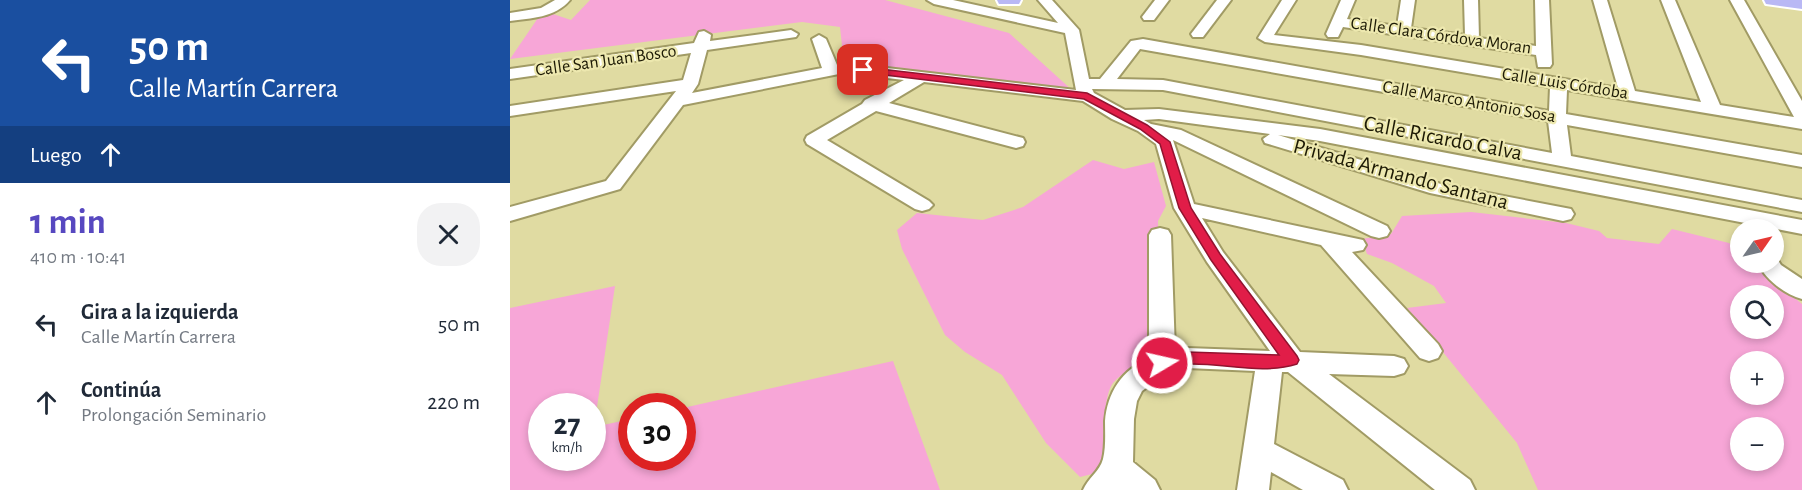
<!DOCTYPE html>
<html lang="es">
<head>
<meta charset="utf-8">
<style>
  body { margin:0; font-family:"Alegreya Sans",sans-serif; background:#f2f2f3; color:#1f2937; height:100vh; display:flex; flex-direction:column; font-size:22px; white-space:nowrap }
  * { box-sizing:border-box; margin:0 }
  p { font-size:20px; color:#747a83 }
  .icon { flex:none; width:33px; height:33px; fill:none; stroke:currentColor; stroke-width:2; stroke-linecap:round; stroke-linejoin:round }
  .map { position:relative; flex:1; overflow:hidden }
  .panel { display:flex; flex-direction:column; background:#fff; width:510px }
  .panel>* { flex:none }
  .top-card { background:#1a4fa0; color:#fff; overflow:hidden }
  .needle { width:39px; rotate:56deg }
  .buttons { position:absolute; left:1220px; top:219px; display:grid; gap:12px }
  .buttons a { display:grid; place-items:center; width:54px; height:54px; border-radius:50%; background:#fff; box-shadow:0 3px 9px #0003; font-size:30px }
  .speed { position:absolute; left:18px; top:393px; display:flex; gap:12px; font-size:30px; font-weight:700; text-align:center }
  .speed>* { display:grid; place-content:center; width:78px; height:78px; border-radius:50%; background:#fff; box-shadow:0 3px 9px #0003; line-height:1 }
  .speed small { font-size:15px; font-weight:400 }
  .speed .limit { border:9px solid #d22; background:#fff; color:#111 }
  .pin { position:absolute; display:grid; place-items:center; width:51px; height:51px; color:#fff; margin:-26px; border-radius:12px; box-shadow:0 3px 9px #0006 }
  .me { position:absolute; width:66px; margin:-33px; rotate:81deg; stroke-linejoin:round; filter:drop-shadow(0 0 4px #0008) }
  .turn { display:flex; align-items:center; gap:21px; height:126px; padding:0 30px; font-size:27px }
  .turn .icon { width:78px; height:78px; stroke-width:2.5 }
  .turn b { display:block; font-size:42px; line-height:51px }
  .then { display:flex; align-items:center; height:57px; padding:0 30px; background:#0003; gap:12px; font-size:22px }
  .round { display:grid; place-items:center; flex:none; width:63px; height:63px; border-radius:24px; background:#f2f2f3 }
  .head { display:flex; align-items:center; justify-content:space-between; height:102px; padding:0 30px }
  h1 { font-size:36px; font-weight:600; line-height:45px; color:#5748c0 }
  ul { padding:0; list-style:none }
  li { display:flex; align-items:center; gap:18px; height:78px; padding:0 30px }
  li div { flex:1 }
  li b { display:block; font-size:22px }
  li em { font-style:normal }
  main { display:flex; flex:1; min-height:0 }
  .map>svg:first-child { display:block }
  .green { fill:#f7a6d7; fill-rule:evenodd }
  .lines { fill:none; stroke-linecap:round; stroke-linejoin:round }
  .minor-casing { stroke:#a19b65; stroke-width:4 }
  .major-casing { stroke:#fff; stroke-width:4 }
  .minor { fill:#fff; fill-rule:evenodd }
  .major { fill:#b9b8f5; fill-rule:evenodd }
  .route { fill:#e11d48; stroke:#92132f; stroke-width:1.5 }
  .labels { text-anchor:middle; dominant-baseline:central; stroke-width:4.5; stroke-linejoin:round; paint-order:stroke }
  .far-street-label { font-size:18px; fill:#1d1a05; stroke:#ede8af }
  .street-label { font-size:22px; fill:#1d1a05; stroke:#ede8af }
</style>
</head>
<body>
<main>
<section class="panel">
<div class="top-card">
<div class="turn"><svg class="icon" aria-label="left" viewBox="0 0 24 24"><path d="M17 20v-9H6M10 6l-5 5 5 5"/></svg><div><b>50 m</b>Calle Martín Carrera</div></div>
<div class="then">Luego<svg class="icon" aria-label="ahead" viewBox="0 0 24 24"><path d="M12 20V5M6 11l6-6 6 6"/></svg></div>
</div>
<div class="head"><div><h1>1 min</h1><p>410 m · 10:41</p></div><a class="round"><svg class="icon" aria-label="close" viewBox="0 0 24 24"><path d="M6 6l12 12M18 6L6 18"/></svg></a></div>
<ul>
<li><svg class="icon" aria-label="left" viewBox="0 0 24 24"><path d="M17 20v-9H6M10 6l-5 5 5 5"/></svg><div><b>Gira a la izquierda</b><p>Calle Martín Carrera</p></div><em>50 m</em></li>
<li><svg class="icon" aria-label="ahead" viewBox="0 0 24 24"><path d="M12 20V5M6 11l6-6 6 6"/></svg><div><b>Continúa</b><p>Prolongación Seminario</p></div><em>220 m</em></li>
</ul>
</section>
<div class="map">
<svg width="1292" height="490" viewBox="0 0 1292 490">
  <rect width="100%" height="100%" fill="#e0dba2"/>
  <!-- green -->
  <g class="green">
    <path d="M80,0H375L499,33L563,91L334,64L330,27L292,22L0,59L30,15L43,14L61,20Z"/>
    <path d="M583,160L614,169L644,162L656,206L648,221L650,352C636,361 614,370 603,383C592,398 594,444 595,462L586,473L570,477L536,443L492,375L455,352L435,335L392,249L387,230L407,213L473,220L513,207Z"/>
    <path d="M961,212L1056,223L1089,231L1097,238L1149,244L1162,229L1219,243L1230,252V262L1242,263L1292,304V490H1028L1007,443L897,308L936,303L924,286L882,263L857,254L852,239L881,234L892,216ZM1230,296H1263V328H1230ZM1230,362H1263V394H1230ZM1230,428H1263V460H1230Z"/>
    <path d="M105,286L84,427L121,419L122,458H172L173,408L383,361L430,490H0V308ZM32,406H82V458H32Z"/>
  </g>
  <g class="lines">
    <!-- minor casing -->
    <g class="minor-casing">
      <g id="minor">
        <path d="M45,0H60C45,18 21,18 0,21V13L31,8Z"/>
        <path d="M417,0H443L548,23L528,0H542L569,30L579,79H590L621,41L633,39L1039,111L1040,87L851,55L755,42L748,38L772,0H786L764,35L851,45L1108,88L1083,0H1097L1125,91L1191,102L1151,0H1165L1210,105L1284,117L1220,0H1234L1292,101V129L1057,90L1056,114L1292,155V167L1057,125L1061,156L1292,200V212L653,90L582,89L584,93L615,110L649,109L810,129L1292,220V234L810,141L768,135L931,184L1061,209L1064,214L1061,219L1053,221L920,193L755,143L753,139L760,134L649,119L634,120L641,124L671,130L877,226L880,231L877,236L869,238L861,236L663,140L684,204L853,240L856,245L853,250L842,252L928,344L932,351L928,358L919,361L910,358L811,245L692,218L713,252L790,352L884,356L894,359L898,366L894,373L884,376L819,374L960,480L965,490H925L778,372H772L764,444L833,480L838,490H793L761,472L759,490H727L745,371L677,368L652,376L632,391L627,401L624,419L623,462L645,480L650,490H573C578,478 590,471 593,459C596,447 595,433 595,421C597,394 612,368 639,360V235L642,230L650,228L658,230L661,235L665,351L677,348L760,351L697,262L664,208L646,144L628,131L602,119L573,101L414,82L379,103L513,138L515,142L513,146L506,148L366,111L317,140L419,201L423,205L419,209L412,211L405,209L297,144L295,140L297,136L352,104L355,100L394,80L334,73L173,105L110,189L0,221V207L96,181L166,91L0,116V106L173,80L181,53L0,79V69L184,43L189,32L194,31L201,35L200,41L281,30L288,34L286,37L197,50L188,84L182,93L312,68L302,39L309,35L316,39L327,65L334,63L566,90L555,33L424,4ZM630,49L1038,121L1042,153L653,80L607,79Z"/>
        <path d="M645,0H659L644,20H634L632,17Z"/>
        <path d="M707,0H721L693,37H683L681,34Z"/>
        <path d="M831,0H845L837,19L887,26L891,0H905L901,28L955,35L954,0H968L969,38L1026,46L1025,0H1039L1042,64L1040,67H1028L1026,55L833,27L828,37H818L816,34Z"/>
        <path d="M1263,256L1266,257L1271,265L1292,279V299C1274,294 1255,279 1247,262H1263Z"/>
      </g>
    </g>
    <!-- major casing -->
    <g class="major-casing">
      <g id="major">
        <path d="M487,0H511L509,4H489Z"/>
        <path d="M1254,0H1292V9L1256,4Z"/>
      </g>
    </g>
    <!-- minor -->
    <use href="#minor" class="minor"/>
    <!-- major -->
    <use href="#major" class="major"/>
  </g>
  <!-- route -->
  <path class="route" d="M353,67L577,93L637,125L660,142L681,208L710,254L787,356L789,360L787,364C752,375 714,363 679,364C668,364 657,371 646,367L644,363L646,358L677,352L769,355L701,260L669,208L650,144L630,129L574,99L350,72L348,70Z"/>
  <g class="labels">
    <!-- far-street labels -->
    <g class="far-street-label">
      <text transform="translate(931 36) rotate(8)">Calle Clara Córdova Moran</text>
      <text transform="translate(96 61) rotate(-8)">Calle San Juan Bosco</text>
      <text transform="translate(1055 84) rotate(9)">Calle Luis Córdoba</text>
      <text transform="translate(959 102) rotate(10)">Calle Marco Antonio Sosa</text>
    </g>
    <!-- street labels -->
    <g class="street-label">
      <text transform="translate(933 138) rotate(11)">Calle Ricardo Calva</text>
      <text transform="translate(891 174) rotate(15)">Privada Armando Santana</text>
    </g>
  </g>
</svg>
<div class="buttons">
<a><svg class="needle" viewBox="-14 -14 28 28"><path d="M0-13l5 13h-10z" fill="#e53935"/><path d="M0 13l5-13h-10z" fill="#747a83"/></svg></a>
<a><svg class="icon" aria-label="search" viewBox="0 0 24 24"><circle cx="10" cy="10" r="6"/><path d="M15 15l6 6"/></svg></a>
<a>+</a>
<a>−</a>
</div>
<div class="speed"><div>27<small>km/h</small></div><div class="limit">30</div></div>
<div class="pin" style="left:353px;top:70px;background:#d93025"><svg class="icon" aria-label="arrive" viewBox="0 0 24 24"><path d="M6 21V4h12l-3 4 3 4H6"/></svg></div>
<svg class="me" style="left:652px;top:363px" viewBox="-20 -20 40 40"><circle r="17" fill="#e11d48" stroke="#fff" stroke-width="3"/><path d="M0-11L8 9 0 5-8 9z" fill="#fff"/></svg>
</div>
</main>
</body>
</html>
